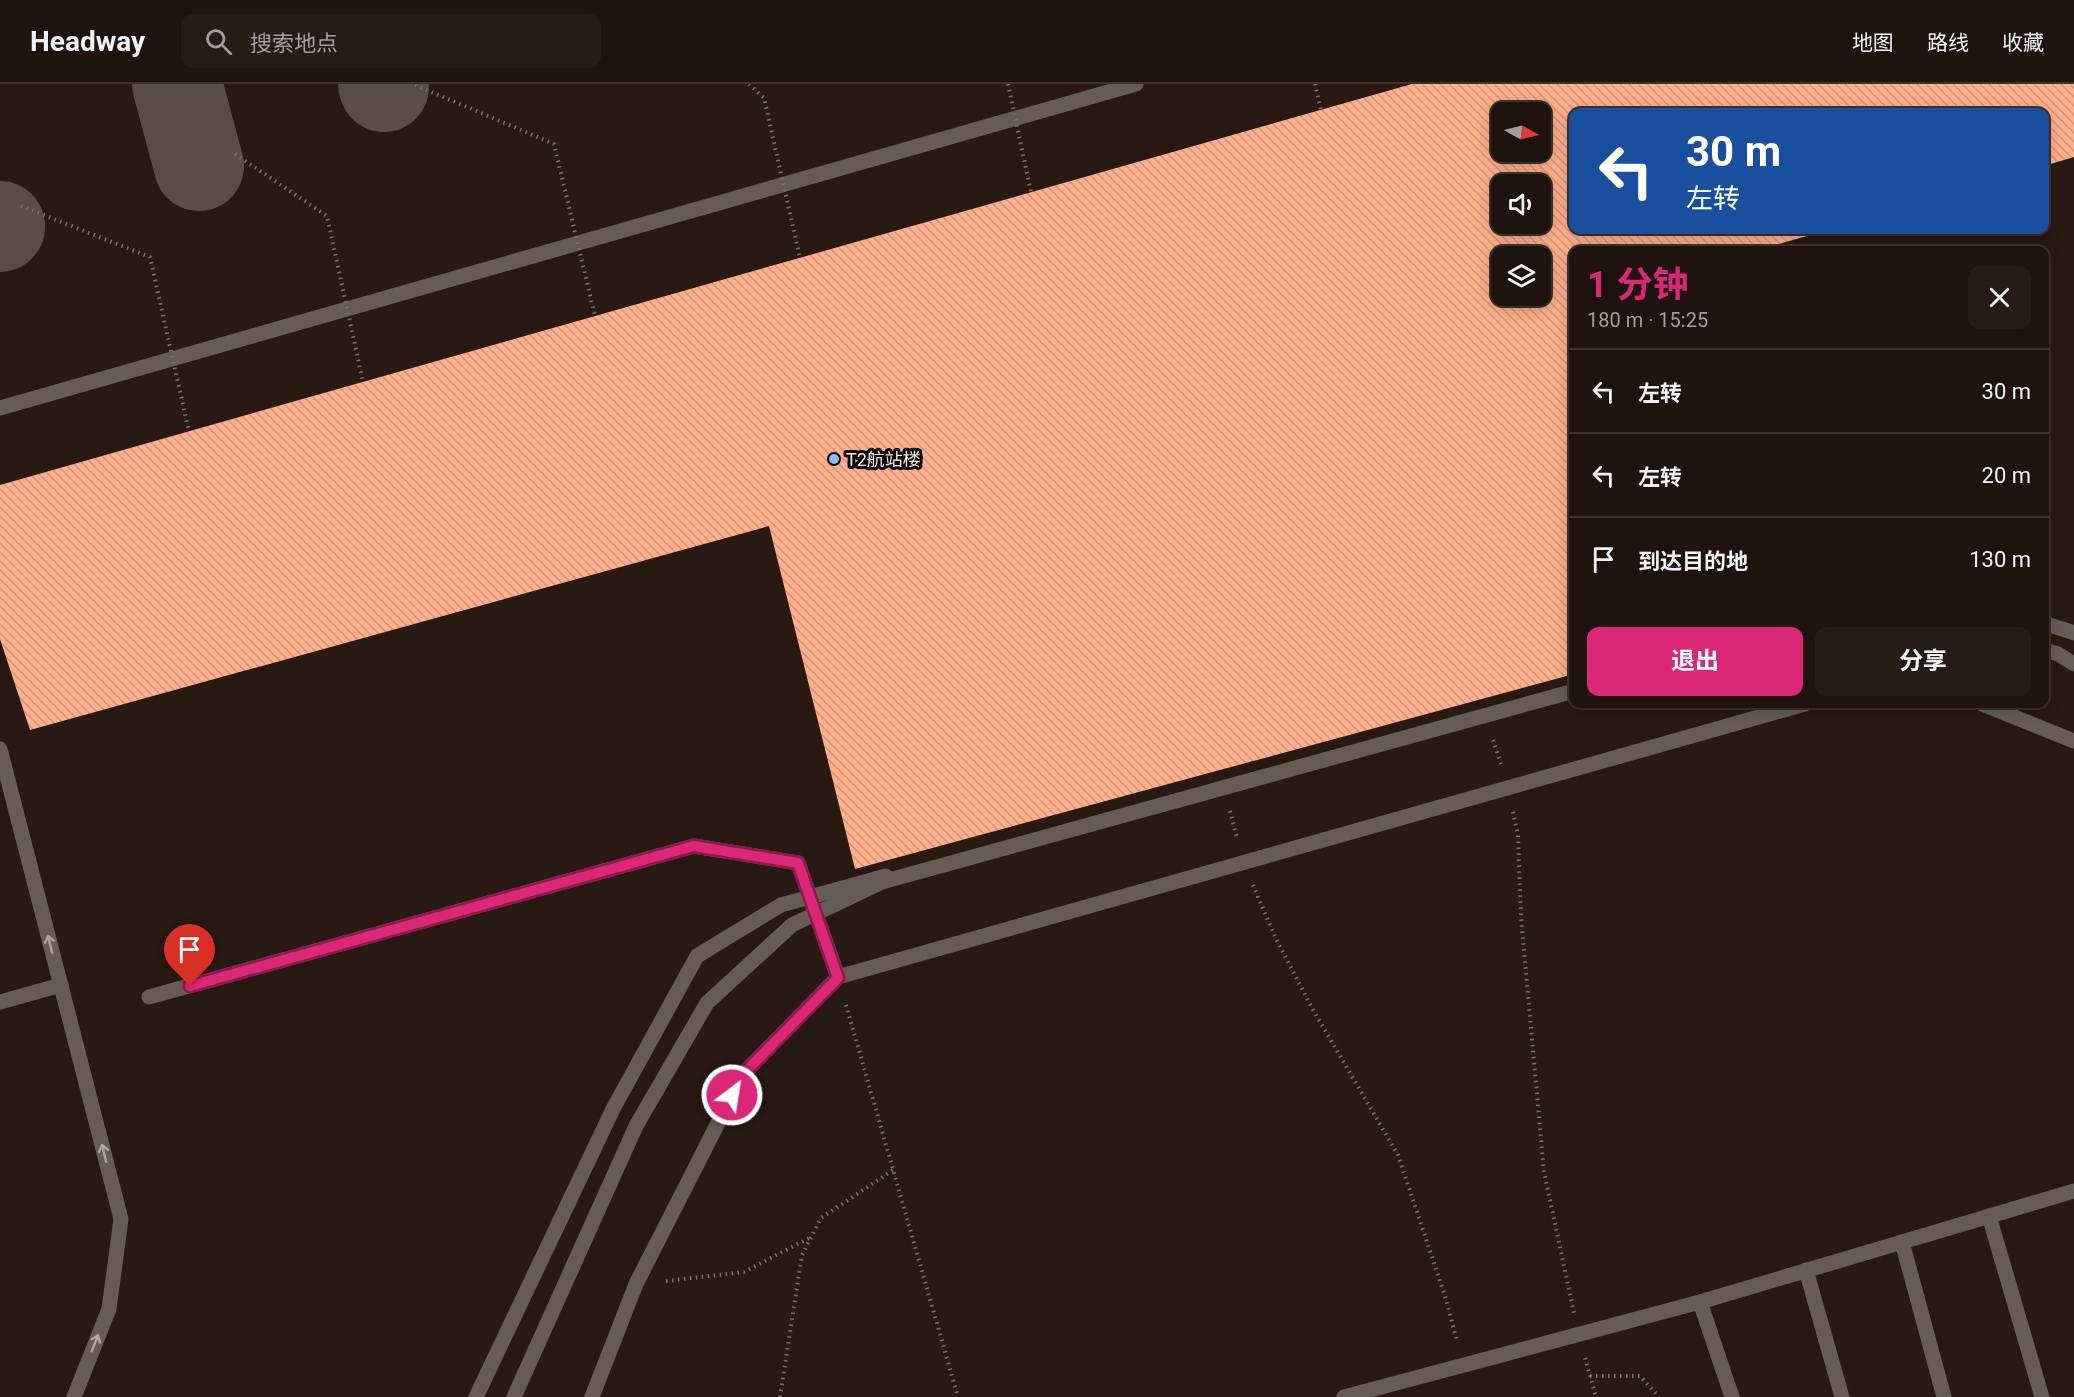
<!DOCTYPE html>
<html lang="zh">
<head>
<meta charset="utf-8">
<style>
  body { margin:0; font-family:Roboto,"Noto Sans SC",sans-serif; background:#261c17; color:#f1f3f6; height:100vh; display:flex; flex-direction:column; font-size:22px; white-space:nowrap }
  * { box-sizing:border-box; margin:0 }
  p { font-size:20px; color:#a19e9e }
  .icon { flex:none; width:33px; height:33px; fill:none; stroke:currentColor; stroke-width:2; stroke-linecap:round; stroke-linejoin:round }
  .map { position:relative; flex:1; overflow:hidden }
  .details { position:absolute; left:1569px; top:162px; width:480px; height:462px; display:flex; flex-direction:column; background:#1e130e; border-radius:12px; box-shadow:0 3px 15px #0003,0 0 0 2px #3c322e }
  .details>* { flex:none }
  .guide { position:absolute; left:1569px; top:24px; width:480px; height:126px; border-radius:12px; box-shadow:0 3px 15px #0003,0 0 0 2px #3c322e; background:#1a4fa0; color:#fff; overflow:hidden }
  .needle { width:39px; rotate:98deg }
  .controls { position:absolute; left:1491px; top:18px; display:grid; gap:12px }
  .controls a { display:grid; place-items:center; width:60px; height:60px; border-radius:12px; background:#1e130e; box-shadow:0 3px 15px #0003,0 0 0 2px #3c322e; font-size:30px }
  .pin { position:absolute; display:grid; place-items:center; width:51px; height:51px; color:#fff; margin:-62px -26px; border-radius:50% 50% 50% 0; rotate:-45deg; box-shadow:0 0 6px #0007 }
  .pin .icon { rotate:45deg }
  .me { position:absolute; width:66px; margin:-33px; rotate:31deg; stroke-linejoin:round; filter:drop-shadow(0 0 4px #0008) }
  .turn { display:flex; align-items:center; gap:21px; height:126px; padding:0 18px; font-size:27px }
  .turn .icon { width:78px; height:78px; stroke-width:2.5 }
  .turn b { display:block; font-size:42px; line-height:51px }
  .round { display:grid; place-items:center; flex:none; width:63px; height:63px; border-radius:12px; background:#261c17 }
  .overview { display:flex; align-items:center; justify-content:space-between; height:102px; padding:0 18px }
  h1 { font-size:36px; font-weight:700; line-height:45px; color:#db2777 }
  .action { display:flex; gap:12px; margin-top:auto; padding:12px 18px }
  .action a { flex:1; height:69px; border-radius:12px; background:#db2777; color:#fff; font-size:24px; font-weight:700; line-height:69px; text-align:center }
  .action a+a { background:#261c17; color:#f1f3f6 }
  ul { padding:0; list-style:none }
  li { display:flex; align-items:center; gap:18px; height:84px; padding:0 18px; border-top:2px solid #3c322e }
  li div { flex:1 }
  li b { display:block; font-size:22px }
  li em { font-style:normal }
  header { display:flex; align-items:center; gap:36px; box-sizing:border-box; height:84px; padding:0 30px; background:#1e130e; border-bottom:2px solid #3c322e }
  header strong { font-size:28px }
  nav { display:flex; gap:33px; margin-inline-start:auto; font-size:21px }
  .search { width:420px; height:54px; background:#261c17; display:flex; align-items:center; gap:15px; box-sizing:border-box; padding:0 21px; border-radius:12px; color:#a19e9e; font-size:22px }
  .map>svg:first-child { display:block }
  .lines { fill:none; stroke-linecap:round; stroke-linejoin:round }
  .taxiway { stroke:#5a4c46; stroke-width:90 }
  .building { fill:url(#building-back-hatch); fill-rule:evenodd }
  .path { stroke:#7d6f69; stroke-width:4; stroke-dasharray:1.5 4.5; stroke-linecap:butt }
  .minor { stroke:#655c58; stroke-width:15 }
  .path-bridge { stroke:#7d6f69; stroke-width:4; stroke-dasharray:1.5 4.5; stroke-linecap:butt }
  .minor-bridge { stroke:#655c58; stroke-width:15 }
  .oneway { stroke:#aea4a0 }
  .route-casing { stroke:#8e194d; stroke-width:15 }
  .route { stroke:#db2777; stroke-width:10 }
  .poi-dot { fill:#88bbfc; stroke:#0c0604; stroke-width:2 }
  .labels { text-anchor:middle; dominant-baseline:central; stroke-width:6; stroke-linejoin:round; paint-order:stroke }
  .poi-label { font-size:18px; fill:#f7ece7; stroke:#0c0604; text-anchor:start }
</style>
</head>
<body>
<header>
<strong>Headway</strong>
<div class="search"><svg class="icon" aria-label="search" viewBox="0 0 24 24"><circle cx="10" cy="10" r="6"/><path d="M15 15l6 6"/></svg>搜索地点</div>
<nav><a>地图</a><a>路线</a><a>收藏</a></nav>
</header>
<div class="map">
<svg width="2074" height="1313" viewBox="0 0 2074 1313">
  <defs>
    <pattern id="building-back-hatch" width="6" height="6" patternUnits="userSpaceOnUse" patternTransform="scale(1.5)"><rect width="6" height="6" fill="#ffaf8b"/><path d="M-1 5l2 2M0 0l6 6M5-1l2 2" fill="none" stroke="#d2957a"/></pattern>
  </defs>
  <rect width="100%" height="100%" fill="#281912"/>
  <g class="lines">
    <!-- taxiway -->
    <g class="taxiway">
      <path d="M177,0L199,82"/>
      <path d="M383,0L384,3"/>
      <path d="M0,142V143"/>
    </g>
  </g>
  <!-- building -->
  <path class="building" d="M1412,0H2074V73L2044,82V28H1574V146H1828L1758,166H1574V590L855,785L769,442L30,646L0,555V401ZM1502,28H1540V68H1502ZM1502,100H1540V140H1502ZM1502,172H1540V212H1502Z"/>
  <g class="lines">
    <!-- path -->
    <g class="path">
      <path d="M1315,0L1321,26"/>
      <path d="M1493,656L1501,680"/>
      <path d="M1230,727L1237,754"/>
      <path d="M1513,728L1518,751L1521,833L1544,1088L1574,1229"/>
      <path d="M1253,801L1276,855L1312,924L1398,1071L1445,1212L1457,1257"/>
      <path d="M846,921L958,1313"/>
      <path d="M666,1197L744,1188L811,1153"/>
      <path d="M1585,1274L1596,1313"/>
      <path d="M1590,1292H1640L1659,1313"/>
      <path d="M780,1313L802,1171L821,1134L893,1086"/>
    </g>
    <!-- minor -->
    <g class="minor">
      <path d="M0,324L1136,0"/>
      <path d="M2044,539L2074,549"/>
      <path d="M2044,566L2058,570L2074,580"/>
      <path d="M1982,620L2074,657"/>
      <path d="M0,665L121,1135L109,1225L74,1313"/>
      <path d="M149,913L694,762L798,779L838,893"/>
      <path d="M0,918L61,901"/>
      <path d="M1989,1132L2042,1313"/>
      <path d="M1902,1158L1944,1313"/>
      <path d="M1806,1186L1842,1313"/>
      <path d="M1700,1218L1732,1313"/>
      <path d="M476,1313L613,1025L697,872L781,821L886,792"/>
      <path d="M592,1313L636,1200L743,990L838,893L1805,620"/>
      <path d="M1344,1313L1700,1218L2074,1107"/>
    </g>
    <!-- path-bridge -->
    <g class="path-bridge">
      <path d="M749,0L764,14L800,174"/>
      <path d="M1008,0L1031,108"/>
      <path d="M415,1L554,60L595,232"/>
      <path d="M235,70L327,132L363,298"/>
      <path d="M21,122L150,173L189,348"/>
    </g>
    <!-- minor-bridge -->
    <path class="minor-bridge" d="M514,1313L636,1042L707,919L792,841L882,798L1574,607"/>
  </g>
  <!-- one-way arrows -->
  <defs><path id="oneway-shaft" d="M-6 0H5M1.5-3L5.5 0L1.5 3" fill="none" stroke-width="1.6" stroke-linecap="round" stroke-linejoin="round" transform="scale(1.5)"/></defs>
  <g class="oneway">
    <use href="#oneway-shaft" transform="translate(50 860) rotate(-104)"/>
    <use href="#oneway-shaft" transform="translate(104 1069) rotate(-104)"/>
    <use href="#oneway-shaft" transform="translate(95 1259) rotate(-68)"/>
  </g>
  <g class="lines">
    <!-- route casing -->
    <g class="route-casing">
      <path id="route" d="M190,902L694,762L798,779L838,894L743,990L732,1011"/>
    </g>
    <!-- route -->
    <use href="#route" class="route"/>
  </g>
  <!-- markers -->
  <circle class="poi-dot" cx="834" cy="375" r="6"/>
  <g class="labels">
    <!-- poi labels -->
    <g class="poi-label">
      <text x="846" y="375">T2航站楼</text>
    </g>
  </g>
</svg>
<div class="controls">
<a><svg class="needle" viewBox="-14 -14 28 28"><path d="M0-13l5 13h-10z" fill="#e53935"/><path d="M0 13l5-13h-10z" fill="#a19e9e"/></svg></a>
<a><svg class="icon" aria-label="sound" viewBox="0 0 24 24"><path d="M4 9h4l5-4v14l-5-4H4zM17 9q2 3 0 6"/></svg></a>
<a><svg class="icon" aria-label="layers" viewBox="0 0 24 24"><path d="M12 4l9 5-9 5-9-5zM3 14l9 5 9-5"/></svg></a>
</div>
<div class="pin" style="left:190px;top:902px;background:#d93025"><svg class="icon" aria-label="arrive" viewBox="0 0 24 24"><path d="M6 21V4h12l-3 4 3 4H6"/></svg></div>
<svg class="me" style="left:732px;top:1011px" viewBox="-20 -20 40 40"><circle r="17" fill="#db2777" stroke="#fff" stroke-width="3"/><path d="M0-11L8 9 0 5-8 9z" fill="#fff"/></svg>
<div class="guide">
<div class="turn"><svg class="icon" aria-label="left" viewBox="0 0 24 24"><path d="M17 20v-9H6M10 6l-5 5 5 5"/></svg><div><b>30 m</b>左转</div></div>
</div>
<section class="details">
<div class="overview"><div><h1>1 分钟</h1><p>180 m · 15:25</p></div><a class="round"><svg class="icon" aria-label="close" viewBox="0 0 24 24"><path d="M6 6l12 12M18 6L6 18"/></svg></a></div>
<ul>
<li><svg class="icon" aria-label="left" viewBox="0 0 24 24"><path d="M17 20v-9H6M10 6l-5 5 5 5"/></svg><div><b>左转</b></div><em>30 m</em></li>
<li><svg class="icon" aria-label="left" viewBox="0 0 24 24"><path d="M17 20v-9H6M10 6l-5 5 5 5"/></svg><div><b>左转</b></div><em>20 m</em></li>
<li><svg class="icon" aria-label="arrive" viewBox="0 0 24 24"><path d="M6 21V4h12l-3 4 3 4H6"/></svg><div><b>到达目的地</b></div><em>130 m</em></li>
</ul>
<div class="action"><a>退出</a><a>分享</a></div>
</section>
</div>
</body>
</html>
